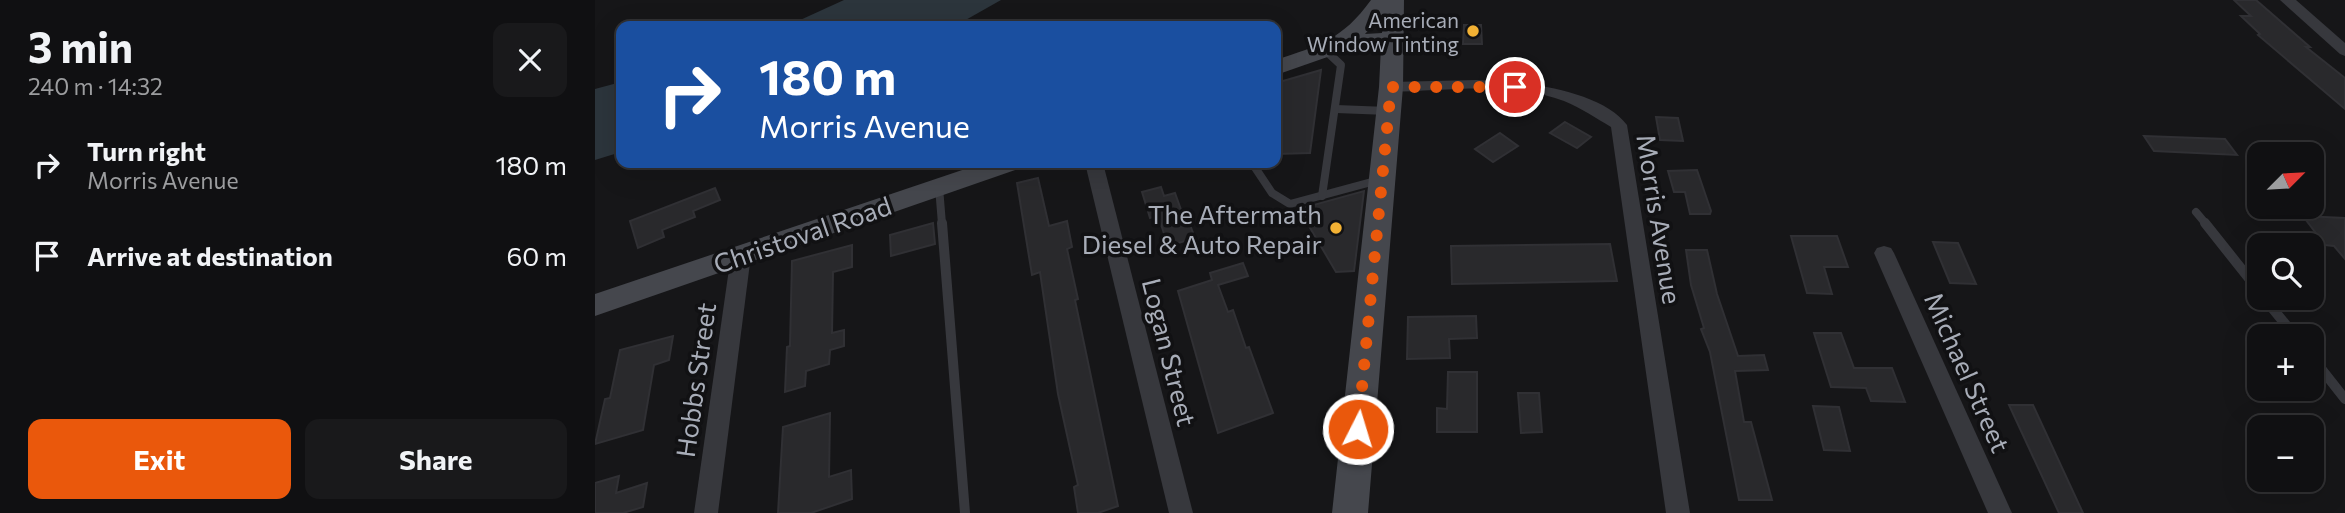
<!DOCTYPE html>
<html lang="en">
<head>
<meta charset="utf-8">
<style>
  body { margin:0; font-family:Commissioner,sans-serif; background:#19191b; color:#f1f3f6; height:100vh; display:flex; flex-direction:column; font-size:26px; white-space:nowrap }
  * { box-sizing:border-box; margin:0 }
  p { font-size:23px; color:#9c9d9f }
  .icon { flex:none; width:38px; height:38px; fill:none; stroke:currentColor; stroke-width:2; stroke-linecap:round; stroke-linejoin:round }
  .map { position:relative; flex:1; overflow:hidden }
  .drawer { display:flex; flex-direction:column; background:#101012; width:595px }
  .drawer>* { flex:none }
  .hud { position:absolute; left:21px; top:21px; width:665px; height:147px; border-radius:14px; box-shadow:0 7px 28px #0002,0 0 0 2px #303032; background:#1a4fa0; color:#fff; overflow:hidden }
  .needle { width:46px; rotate:66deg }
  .tools { position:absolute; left:1652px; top:142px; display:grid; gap:14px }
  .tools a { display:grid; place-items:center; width:77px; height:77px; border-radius:14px; background:#101012; box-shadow:0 7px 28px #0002,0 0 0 2px #303032; font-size:35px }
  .pin { position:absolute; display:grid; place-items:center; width:60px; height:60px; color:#fff; margin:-30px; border:4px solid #fff; border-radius:50%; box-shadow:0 2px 7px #0007 }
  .me { position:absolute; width:77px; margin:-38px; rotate:5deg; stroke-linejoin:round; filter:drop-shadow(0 0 5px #0008) }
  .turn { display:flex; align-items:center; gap:24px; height:147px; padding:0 28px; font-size:32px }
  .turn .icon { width:91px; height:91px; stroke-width:2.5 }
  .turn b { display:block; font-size:49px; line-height:60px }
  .round { display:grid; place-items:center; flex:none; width:74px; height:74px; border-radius:14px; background:#19191b }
  .summary { display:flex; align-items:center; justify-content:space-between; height:119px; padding:0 28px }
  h1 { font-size:42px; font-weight:700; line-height:52px }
  .primary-button { display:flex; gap:14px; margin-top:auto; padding:14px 28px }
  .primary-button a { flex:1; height:80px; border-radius:14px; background:#ea580c; color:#fff; font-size:28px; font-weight:700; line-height:80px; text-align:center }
  .primary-button a+a { background:#19191b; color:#f1f3f6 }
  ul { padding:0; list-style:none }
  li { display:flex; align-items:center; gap:21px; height:91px; padding:0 28px }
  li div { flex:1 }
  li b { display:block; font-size:26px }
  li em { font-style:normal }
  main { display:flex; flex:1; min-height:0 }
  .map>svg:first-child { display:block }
  .water { fill:#2c353c }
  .building { fill:#29292c; stroke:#303034; stroke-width:2 }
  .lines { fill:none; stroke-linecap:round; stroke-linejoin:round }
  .lane-far1 { stroke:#37383d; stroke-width:8 }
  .lane { stroke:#37383d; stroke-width:10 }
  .street { fill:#37383d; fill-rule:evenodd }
  .secondary { fill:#45474d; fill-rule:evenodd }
  .route { stroke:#ea580c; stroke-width:12; stroke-dasharray:0 21.6 }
  .poi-dot { fill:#f2b134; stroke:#111113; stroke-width:2.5 }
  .labels { text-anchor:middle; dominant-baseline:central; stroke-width:7; stroke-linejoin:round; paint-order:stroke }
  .far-poi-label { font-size:21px; fill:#a8adb8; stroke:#111113; text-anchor:end }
  .poi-label { font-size:26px; fill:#a8adb8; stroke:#111113; text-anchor:end }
  .street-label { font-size:26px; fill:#a8adb8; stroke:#111113 }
</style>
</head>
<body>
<main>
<section class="drawer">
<div class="summary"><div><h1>3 min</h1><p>240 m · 14:32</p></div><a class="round"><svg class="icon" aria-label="close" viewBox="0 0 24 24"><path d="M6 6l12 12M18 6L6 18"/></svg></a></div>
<ul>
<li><svg class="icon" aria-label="right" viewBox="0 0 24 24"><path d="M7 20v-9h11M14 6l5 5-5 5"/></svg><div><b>Turn right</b><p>Morris Avenue</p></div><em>180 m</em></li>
<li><svg class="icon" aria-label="arrive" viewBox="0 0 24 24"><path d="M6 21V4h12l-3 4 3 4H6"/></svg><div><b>Arrive at destination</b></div><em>60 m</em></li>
</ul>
<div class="primary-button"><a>Exit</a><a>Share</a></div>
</section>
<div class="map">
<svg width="1750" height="513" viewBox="0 0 1750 513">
  <rect width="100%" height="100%" fill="#161618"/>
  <!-- water -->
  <g class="water">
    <path d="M249,0H406L360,26H192Z"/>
    <path d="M26,82V152L0,160V89Z"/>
  </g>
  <!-- building -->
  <g class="building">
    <path d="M1639,0H1661L1715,47H1711L1750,78V109L1663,35L1665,34L1646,16H1656Z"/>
    <path d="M869,25H886L887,44H868Z"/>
    <path d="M726,70L715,153L681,154V83Z"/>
    <path d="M1061,117L1083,118L1088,141L1065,140Z"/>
    <path d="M970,122L996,137L982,148L955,133Z"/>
    <path d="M905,133L923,146L898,162L880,149Z"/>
    <path d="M1549,136L1630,139L1642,155L1559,151Z"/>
    <path d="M1102,170L1116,211L1115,214H1095L1090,192H1079L1073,171Z"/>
    <path d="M443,178L454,226L472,221L477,247L472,249L483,299L480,300L523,506L503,513H483L479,487L483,485L463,394L445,272L437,275L422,183Z"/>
    <path d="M566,187L569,196L580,193L589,218L592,217L600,238L573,246L563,215L555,218L547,192Z"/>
    <path d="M120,188L125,200L98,211L100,217L67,230L69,237L43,248L35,221Z"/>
    <path d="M769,191L759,271L741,272L704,209Z"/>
    <path d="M1708,216L1750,218V259L1739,246L1730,245Z"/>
    <path d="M338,223L340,244L296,256L295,235Z"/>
    <path d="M1196,236H1242L1253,267H1229L1237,294L1212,293Z"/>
    <path d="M1338,242L1363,243L1381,284L1355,283Z"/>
    <path d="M1015,244L1022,281L857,284L856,246Z"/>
    <path d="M257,245V267L238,272L237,333L249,330V346L235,350L234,364L211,371L210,386L190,392L192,347L195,346L197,261Z"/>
    <path d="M1091,250H1112L1122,294L1143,356L1169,355L1173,370L1140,371L1149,422H1156L1177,500H1144L1115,352L1106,329L1109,328L1096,285Z"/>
    <path d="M648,263L653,276L623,285L633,312L638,310L651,348L654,347L678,413L623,433L583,291L617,280L615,273Z"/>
    <path d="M881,316L882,338L854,339L855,358L812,359L813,317Z"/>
    <path d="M1219,333H1246L1259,368H1297L1310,402L1276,401L1271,388L1236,387Z"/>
    <path d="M78,336L74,360L59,365L48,430L0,444L10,399L15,398L25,350Z"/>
    <path d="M853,372H882V432H842V408L852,409Z"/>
    <path d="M923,393H944L947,432L926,433Z"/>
    <path d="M1414,405H1438L1488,513H1464Z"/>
    <path d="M1218,406L1244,407L1255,451L1229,450Z"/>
    <path d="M235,413L234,477L256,470L257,499L216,513H183L188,427Z"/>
    <path d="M24,476L21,493L52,483L48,507L28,513H0V483Z"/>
  </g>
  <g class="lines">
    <!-- lane-far1 -->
    <g class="lane-far1">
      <path d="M741,109L793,111"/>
      <path d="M657,163L677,193L695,204L784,180"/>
      <path d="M344,187L347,224"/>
      <path d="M727,196L746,65L730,50"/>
      <path d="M1601,212L1611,224"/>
    </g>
    <!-- lane -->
    <g class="lane">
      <path d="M347,223L370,513"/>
      <path d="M1610,223L1664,291"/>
      <path d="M1669,298L1700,336"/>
      <path d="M1717,357L1750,399"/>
    </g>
    <!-- street -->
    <g class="street">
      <path d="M1685,0H1701L1750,43V56L1745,54Z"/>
      <path d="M881,80C924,81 1005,89 1032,125L1095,513H1071L1016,127C1001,118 986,108 969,101C915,81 852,91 796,92L788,87L796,82Z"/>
      <path d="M490,163H508L598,513H574Z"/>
      <path d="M1289,246L1296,248L1299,253L1417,513H1393L1279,253L1282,248Z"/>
      <path d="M146,248L153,250L156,255L123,513H99L136,255L139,250Z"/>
    </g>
    <!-- secondary -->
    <g class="secondary">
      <path d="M776,0H809L808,87L773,513H737L784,87L786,46L761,47L681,75V60C725,45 747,40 776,0ZM788,14L787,33L770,34Z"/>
      <path d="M388,163H427L423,169L0,316V294Z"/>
    </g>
  </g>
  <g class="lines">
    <!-- route -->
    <path class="route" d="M763,429L796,87H920"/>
  </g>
  <!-- markers -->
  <g class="poi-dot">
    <circle cx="878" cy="31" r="7"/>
    <circle cx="741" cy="228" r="7"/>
  </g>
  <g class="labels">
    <!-- far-poi labels -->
    <g class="far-poi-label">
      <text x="864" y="19">American<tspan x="864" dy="24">Window Tinting</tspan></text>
    </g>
    <!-- poi labels -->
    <g class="poi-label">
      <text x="727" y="213">The Aftermath<tspan x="727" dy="30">Diesel &amp; Auto Repair</tspan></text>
    </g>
    <!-- street labels -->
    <g class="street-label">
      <text transform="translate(1065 219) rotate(81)">Morris Avenue</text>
      <text transform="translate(207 234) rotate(-19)">Christoval Road</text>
      <text transform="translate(575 352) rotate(76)">Logan Street</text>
      <text transform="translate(1373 372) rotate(66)">Michael Street</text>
      <text transform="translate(100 380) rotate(-82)">Hobbs Street</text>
    </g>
  </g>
</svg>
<div class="tools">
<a><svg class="needle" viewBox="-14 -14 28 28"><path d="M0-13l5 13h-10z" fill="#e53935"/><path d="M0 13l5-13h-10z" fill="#9c9d9f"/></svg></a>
<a><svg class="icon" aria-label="search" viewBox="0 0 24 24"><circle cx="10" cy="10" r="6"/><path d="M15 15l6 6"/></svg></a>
<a>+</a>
<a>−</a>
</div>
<div class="pin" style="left:920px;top:87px;background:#d93025"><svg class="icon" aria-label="arrive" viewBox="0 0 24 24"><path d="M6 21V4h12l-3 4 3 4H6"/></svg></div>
<svg class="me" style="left:763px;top:429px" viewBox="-20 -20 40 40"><circle r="17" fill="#ea580c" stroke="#fff" stroke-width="3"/><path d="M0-11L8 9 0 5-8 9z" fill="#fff"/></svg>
<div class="hud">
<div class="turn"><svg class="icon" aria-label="right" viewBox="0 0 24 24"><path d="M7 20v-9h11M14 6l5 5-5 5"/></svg><div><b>180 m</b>Morris Avenue</div></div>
</div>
</div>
</main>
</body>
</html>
